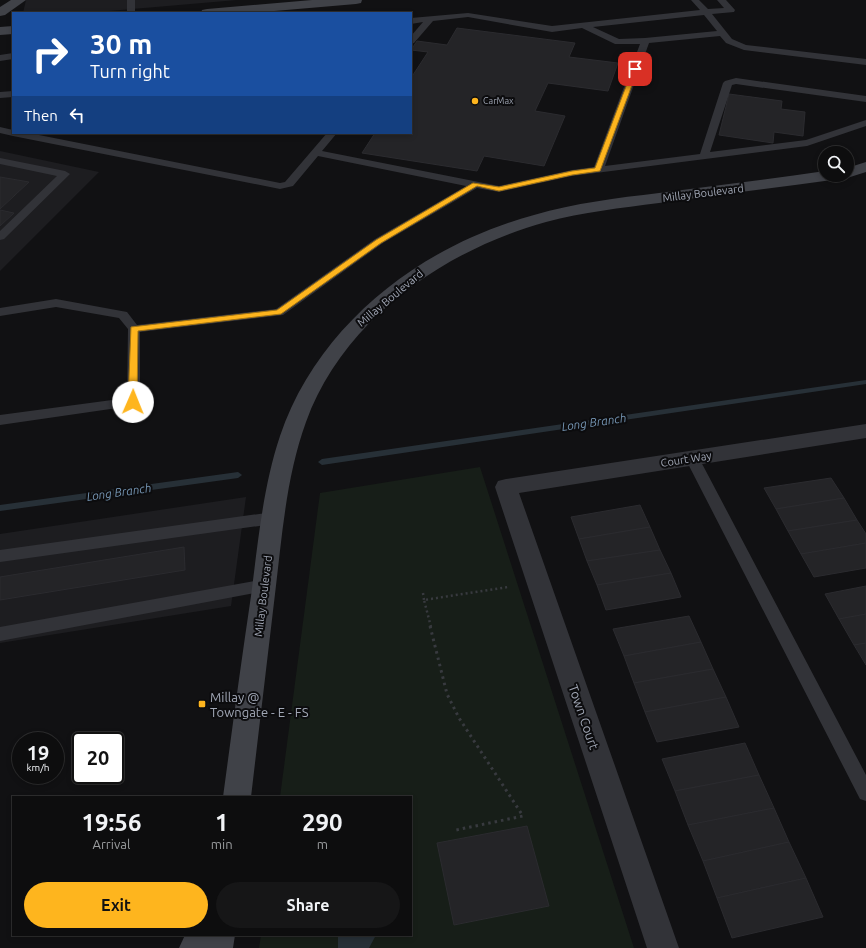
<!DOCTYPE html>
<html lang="en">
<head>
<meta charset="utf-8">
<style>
  body { margin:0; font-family:Ubuntu,sans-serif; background:#161617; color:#f1f3f6; height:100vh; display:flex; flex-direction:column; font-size:15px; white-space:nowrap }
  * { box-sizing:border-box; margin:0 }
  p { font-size:13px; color:#9a9c9e }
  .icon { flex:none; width:22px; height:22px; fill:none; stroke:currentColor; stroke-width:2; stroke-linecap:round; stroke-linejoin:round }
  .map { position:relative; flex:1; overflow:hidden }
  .side { position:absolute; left:12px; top:796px; width:400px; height:140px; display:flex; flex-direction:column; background:#0d0d0e; border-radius:0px; box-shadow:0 2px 6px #0003,0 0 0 1px #2d2d2e }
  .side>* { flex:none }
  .hud { position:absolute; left:12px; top:12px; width:400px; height:122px; border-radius:0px; box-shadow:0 2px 6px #0003,0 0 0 1px #2d2d2e; background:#1a4fa0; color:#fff; overflow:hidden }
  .tools { position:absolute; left:818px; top:146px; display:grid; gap:8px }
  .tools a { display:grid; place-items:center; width:36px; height:36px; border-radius:50%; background:#0d0d0e; box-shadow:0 2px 6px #0003,0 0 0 1px #2d2d2e; font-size:20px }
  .speed { position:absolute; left:12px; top:732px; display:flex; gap:8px; font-size:20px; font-weight:700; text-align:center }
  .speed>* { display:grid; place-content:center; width:52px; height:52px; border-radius:50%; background:#0d0d0e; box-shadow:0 2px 6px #0003,0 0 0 1px #2d2d2e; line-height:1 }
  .speed small { font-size:10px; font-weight:400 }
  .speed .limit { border:2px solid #111; border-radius:6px; background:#fff; color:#111 }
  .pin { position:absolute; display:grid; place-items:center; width:34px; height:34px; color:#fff; margin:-17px; border-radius:8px; box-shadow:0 2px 6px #0006 }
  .me { position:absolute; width:44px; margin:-22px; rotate:1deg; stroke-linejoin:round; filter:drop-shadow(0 0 3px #0008) }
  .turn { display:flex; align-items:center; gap:14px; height:84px; padding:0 12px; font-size:18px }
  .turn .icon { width:52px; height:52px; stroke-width:2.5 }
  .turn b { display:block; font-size:28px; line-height:34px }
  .then { display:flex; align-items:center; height:38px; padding:0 12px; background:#0003; gap:8px; font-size:15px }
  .eta { display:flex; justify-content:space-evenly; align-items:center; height:68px; text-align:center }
  .eta b { font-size:24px; font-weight:700; line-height:28px }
  .primary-button { display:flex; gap:8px; margin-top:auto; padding:8px 12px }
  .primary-button a { flex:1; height:46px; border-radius:24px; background:#feb51e; color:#111; font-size:16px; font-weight:700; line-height:46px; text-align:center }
  .primary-button a+a { background:#161617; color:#f1f3f6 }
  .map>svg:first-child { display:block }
  .built { fill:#1d1d20 }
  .green { fill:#171e18 }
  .water { fill:#273037 }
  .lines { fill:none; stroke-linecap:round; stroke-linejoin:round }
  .stream { fill:#273037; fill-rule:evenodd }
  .building { fill:#242427; stroke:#2b2b2f }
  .path-far1 { stroke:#383a3f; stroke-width:2.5; stroke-dasharray:2 3; stroke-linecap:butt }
  .path { stroke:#383a3f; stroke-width:3; stroke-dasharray:2.5 4; stroke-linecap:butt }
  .lane { fill:#323338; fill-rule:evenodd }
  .street { fill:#323338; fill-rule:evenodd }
  .secondary { fill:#404248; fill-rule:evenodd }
  .route { fill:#feb51e; stroke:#a57614 }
  .poi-dot { fill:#feb51e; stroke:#0c0c0e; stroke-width:1.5 }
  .labels { text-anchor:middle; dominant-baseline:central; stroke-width:4; stroke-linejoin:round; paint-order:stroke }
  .far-poi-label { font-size:9px; fill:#a1a7b5; stroke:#0c0c0e; text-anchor:start }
  .street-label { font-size:11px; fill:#a1a7b5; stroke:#0c0c0e }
  .water-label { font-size:12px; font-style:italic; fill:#7595b3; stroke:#0c0c0e }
  .near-poi-label { font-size:13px; fill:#a1a7b5; stroke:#0c0c0e; text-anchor:start }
  .near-street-label { font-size:13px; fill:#a1a7b5; stroke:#0c0c0e }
</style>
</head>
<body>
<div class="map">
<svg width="866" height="948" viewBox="0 0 866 948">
  <rect width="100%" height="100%" fill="#111113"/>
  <!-- built -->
  <g class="built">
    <path d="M26,0H237L86,13H23Z"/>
    <path d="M0,151L99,172L0,271Z"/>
    <path d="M246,497L231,606L0,643V534Z"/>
  </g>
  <!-- green -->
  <path class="green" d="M480,467L634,948H259L261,935H411V797H280L320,493Z"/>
  <!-- water -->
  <path class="water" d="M338,935H376L369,948H338Z"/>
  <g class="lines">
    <!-- stream -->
    <g class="stream">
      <path d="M866,380V384L322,465L318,462L322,459Z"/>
      <path d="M238,472L242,475L238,478L0,511V505Z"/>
    </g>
  </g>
  <!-- building -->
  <g class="building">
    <path d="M457,28L575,43L569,57L618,63L608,91L548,83L535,111L565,116L544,166L484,156L477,171L362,153L375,133H411V78L428,52L411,50L417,41L447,45Z"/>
    <path d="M729,94L782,101L781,109L805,112L803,136L774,132L773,143L719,135Z"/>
    <path d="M0,177L29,182L0,209Z"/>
    <path d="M0,210L14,213L0,226Z"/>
    <path d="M831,478L844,498L776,509L764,488Z"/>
    <path d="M844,498L857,520L788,531L776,509Z"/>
    <path d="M640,505L650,527L579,539L571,517Z"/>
    <path d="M857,520L866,534V543L801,554L788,531Z"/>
    <path d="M650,527L660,550L587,561L579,539Z"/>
    <path d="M866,543V568L814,577L801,554Z"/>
    <path d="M184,547L185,570L0,600V577Z"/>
    <path d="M660,550L671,573L597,585L587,561Z"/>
    <path d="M671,573L681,597L606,610L597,585Z"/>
    <path d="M866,586V614L839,619L825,594Z"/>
    <path d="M866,614V643L854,645L839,619Z"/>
    <path d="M689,616L701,642L624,656L613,629Z"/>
    <path d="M701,642L713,669L634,683L624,656Z"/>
    <path d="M866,643V665L854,645Z"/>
    <path d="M713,669L726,697L645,712L634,683Z"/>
    <path d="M726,697L739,727L657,742L645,712Z"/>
    <path d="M745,743L759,775L675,791L662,759Z"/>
    <path d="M759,775L774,808L688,825L675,791Z"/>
    <path d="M774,808L789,842L703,861L688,825Z"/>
    <path d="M527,826L549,906L454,925L437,843Z"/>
    <path d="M789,842L806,878L717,898L703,861Z"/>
    <path d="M806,878L823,917L732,938L717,898Z"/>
  </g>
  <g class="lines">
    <!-- path-far1 -->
    <g class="path-far1">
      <path d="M423,593L424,600"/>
      <path d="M431,627L424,600L508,587"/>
    </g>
    <!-- path -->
    <path class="path" d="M430,626L447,694L459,718L523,816L456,830"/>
    <!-- lane -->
    <g class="lane">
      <rect x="127" y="0" width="8" height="13"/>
      <path d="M691,0H699L708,9L724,8L717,0H726L735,10L734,12L712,14L732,39L746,45L866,59V65L744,50L726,43L720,36L649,43L605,166L700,154L723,83L725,81L736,78L866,96V102L736,84L732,85L710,152L806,140L866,120V126L807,146L572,176L499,192L477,188L383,243L283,315L140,332V402L138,405L0,425V415L127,398L128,329L119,318L56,307L0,316V308L56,299L127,312L137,325L276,309L375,239L466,186L318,156L293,186L280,189L13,136L0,133V127L13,130V133H29L280,183L285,182L327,133H337L322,151L499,186L572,170L594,167L640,44H615L582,28L552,32L468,17L433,21L414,43L411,44V36L423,22L411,24V18L468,13L552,26L700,10ZM704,15L717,31L645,38L619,39L593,27Z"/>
      <path d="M13,53V59L0,61V55Z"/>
      <path d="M13,91V97L0,98V92Z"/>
      <path d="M0,158L65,171L70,174L4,239L0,240V231L57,176L0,164Z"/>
      <path d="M692,453L697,454L699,458L866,775V801L860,799L685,458L687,454Z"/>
      <path d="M273,512L278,514L280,518L278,522L273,524L0,562V550Z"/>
      <path d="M265,579L270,581L273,585L270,589L265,591L0,641V627Z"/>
    </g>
    <!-- street -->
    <path class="street" d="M866,424V438L519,493L679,948H647L495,487L498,481L506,479Z"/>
    <!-- secondary -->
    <g class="secondary">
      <path d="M11,0H26L5,15L0,16V7Z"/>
      <path d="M312,0H362L361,3L356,4L251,13H201L202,10L207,9Z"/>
      <path d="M13,26V34L0,35V27Z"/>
      <path d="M866,162V172L847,178L840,175H847V168Z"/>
      <path d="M825,171V175H840L838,178L832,180C774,188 717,195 659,203C621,208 583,212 546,222C444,250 343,320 306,422C286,477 282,537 275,594C267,662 259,729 251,797H223C232,730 241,663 251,596C258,542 263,487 280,436C318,324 422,245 534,215C575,203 617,198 659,193C714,186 770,179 825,171Z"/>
      <path d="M185,935H235L233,948H179Z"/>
    </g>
  </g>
  <!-- route -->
  <path class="route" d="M633,68L638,69L600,171L572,175L499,191L477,186L381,243L281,314L138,331L137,402L133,405L130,404L128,402L131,327L277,310L376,240L473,183L499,187L572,171L595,168Z"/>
  <!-- markers -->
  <g class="poi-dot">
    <circle cx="475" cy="101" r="4"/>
    <rect x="198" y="700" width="8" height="8" rx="2"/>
  </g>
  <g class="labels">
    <!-- far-poi labels -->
    <g class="far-poi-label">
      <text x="483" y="101">CarMax</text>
    </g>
    <!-- street labels -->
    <g class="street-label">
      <text transform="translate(703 193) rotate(-7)">Millay Boulevard</text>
      <text transform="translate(390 298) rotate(-40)">Millay Boulevard</text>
      <text transform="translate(686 459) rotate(-9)">Court Way</text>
      <text transform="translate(263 596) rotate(-83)">Millay Boulevard</text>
    </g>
    <!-- water labels -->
    <g class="water-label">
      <text transform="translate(594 422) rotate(-8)">Long Branch</text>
      <text transform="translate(119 492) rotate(-8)">Long Branch</text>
    </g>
    <!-- near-poi labels -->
    <g class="near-poi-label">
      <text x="210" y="697">Millay @<tspan x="210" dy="15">Towngate - E - FS</tspan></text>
    </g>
    <!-- near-street labels -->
    <g class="near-street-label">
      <text transform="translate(584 717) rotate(71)">Town Court</text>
    </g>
  </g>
</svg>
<div class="tools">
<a><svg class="icon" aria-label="search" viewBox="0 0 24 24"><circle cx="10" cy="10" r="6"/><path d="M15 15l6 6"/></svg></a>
</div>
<div class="speed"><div>19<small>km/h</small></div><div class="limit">20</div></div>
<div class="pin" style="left:635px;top:69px;background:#d93025"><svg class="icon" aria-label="arrive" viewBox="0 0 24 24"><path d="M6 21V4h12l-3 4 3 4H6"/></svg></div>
<svg class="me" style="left:133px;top:402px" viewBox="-20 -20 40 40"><circle r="19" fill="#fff"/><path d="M0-13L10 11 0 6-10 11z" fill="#feb51e"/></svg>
<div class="hud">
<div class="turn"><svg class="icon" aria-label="right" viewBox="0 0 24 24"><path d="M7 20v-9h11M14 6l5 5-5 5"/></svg><div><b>30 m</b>Turn right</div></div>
<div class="then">Then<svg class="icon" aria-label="left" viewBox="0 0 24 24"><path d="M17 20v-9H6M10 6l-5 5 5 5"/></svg></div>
</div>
<section class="side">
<div class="eta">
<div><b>19:56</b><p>Arrival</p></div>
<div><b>1</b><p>min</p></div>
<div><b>290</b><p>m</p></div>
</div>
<div class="primary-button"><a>Exit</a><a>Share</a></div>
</section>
</div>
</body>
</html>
